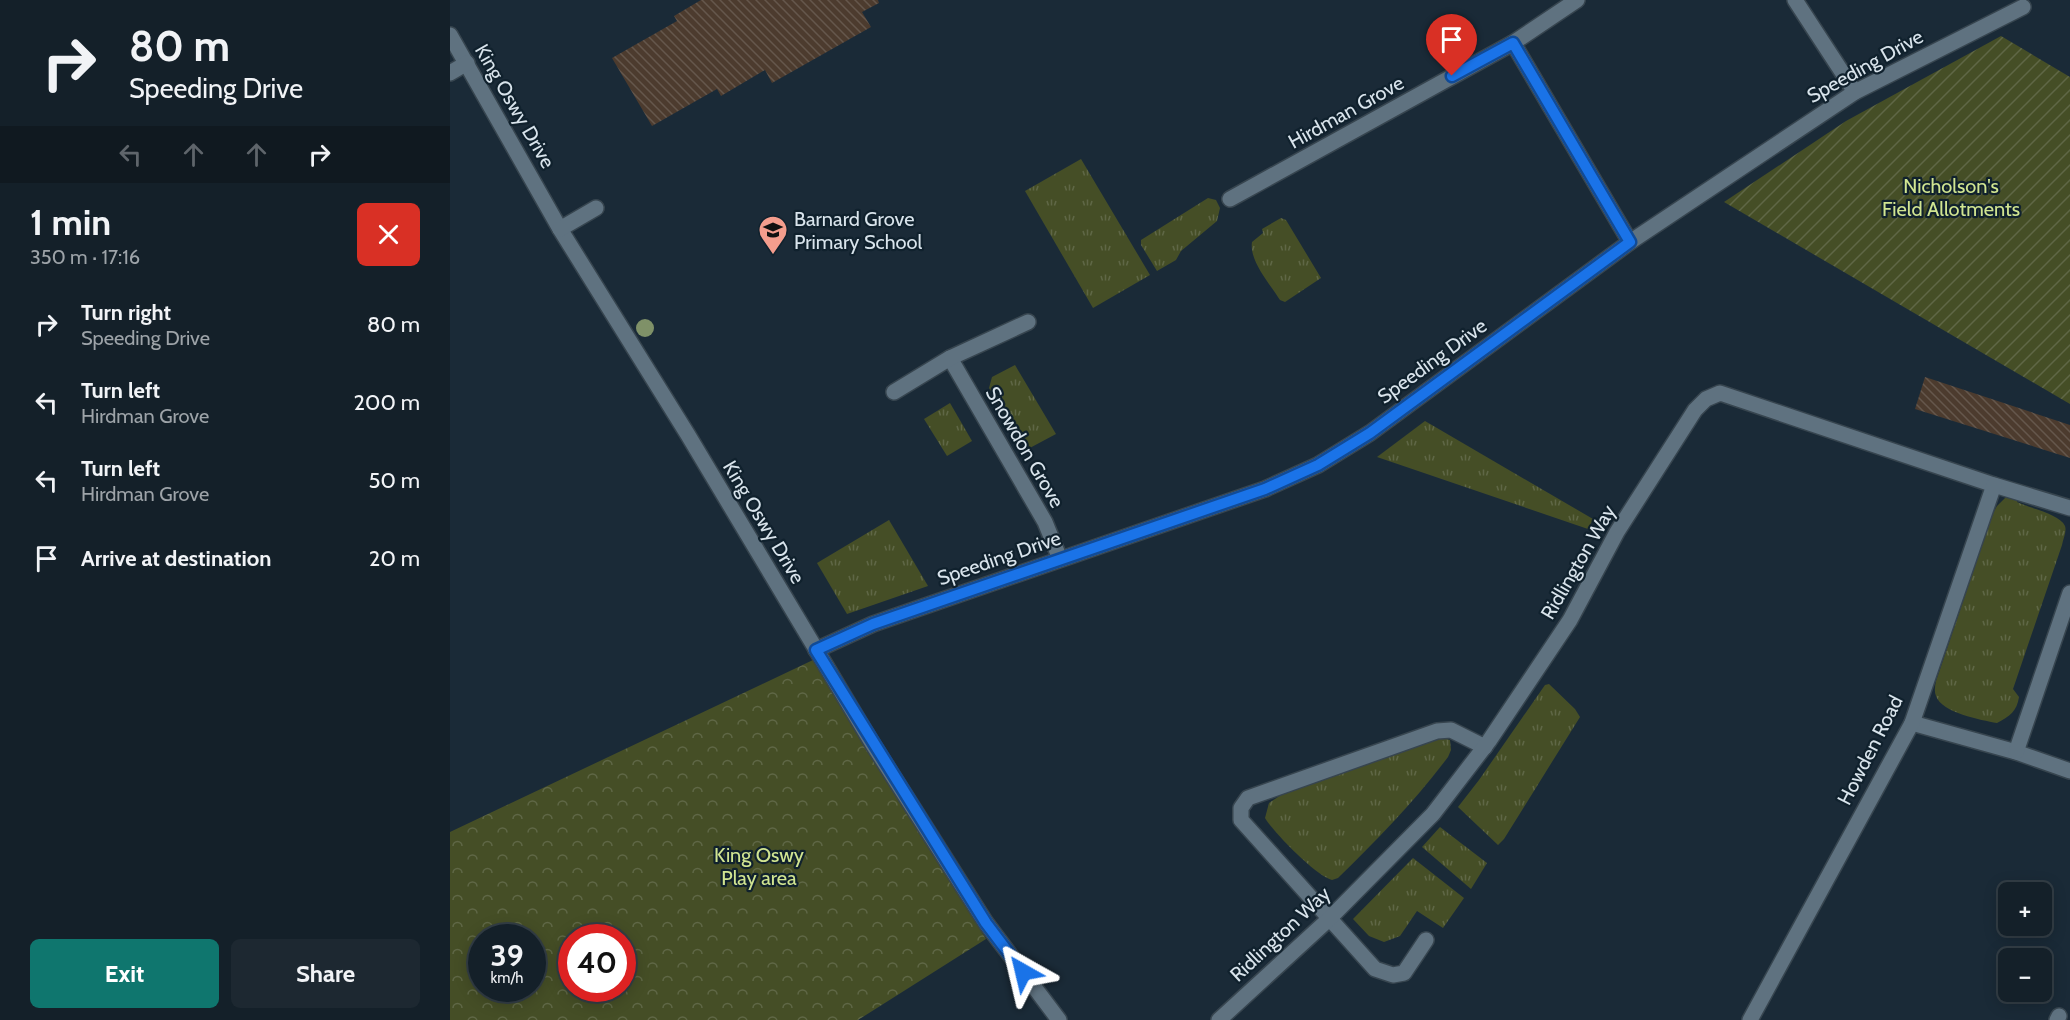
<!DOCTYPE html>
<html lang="en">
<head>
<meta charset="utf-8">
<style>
  body { margin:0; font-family:Cabin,sans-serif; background:#1d2831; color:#f1f3f6; height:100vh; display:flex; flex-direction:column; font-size:22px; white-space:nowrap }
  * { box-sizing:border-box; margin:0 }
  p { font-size:20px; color:#9da3a8 }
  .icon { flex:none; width:33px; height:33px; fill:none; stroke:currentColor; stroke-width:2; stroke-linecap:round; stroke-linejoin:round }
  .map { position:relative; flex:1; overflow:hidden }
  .details { display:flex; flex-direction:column; background:#142029; width:450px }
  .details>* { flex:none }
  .banner { background:#142029; color:#f1f3f6; overflow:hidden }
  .tools { position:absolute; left:1548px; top:882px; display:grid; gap:12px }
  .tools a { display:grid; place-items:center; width:54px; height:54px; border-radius:9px; background:#142029; box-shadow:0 3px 15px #0003,0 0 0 2px #333e46; font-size:30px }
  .speed { position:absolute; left:18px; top:924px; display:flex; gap:12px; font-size:30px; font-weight:700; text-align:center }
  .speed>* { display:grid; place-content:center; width:78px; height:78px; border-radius:50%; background:#142029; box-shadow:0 3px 15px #0003,0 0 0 2px #333e46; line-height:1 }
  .speed small { font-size:15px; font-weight:400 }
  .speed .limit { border:9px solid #d22; background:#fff; color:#111 }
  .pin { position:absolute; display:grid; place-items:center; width:51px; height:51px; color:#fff; margin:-62px -26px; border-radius:50% 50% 50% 0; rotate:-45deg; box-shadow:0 0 6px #0007 }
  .pin .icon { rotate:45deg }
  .me { position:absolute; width:66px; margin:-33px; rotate:323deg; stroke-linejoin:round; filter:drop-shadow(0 0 4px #0008) }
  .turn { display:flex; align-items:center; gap:21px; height:126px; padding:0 30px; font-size:27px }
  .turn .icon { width:78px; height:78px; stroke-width:2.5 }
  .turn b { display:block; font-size:42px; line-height:51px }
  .lanes { display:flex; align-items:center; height:57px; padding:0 30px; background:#0003; justify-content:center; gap:30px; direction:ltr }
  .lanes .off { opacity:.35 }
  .round { display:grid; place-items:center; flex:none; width:63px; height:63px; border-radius:9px; background:#1d2831 }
  .overview { display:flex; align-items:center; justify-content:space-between; height:102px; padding:0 30px }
  h1 { font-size:36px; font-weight:800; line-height:45px }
  .button { display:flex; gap:12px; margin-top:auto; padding:12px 30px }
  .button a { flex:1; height:69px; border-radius:9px; background:#0f766e; color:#fff; font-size:24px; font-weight:800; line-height:69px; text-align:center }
  .button a+a { background:#1d2831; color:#f1f3f6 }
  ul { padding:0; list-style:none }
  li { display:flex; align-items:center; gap:18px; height:78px; padding:0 30px }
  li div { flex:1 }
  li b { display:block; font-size:22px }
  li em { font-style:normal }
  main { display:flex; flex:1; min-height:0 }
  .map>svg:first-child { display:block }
  .grass { fill:url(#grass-tufts) }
  .park { fill:url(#park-crowns); fill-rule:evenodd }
  .garden { fill:url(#garden-furrows) }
  .building { fill:url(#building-back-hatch) }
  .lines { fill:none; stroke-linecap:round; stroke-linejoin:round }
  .minor-casing { stroke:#37454f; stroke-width:18 }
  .minor { stroke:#5f7280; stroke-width:15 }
  .tree { fill:#7f9168 }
  .route-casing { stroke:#114b97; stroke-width:15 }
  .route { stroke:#1a73e8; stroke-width:10 }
  .labels { text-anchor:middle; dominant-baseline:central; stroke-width:4.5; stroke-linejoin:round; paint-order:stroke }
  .street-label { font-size:20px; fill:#d9e4ec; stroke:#10212d }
  .park-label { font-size:20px; fill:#d1e591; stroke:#10212d }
  .poi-label { font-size:20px; fill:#d9e4ec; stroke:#10212d; text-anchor:start }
</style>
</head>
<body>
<main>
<section class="details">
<div class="banner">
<div class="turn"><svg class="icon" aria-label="right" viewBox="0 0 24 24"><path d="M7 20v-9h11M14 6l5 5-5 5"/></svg><div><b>80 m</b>Speeding Drive</div></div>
<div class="lanes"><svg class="icon off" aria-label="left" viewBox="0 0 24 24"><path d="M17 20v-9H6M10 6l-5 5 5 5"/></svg><svg class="icon off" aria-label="ahead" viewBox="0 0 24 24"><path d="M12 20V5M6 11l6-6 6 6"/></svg><svg class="icon off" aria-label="ahead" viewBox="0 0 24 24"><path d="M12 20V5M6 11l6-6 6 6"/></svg><svg class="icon" aria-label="right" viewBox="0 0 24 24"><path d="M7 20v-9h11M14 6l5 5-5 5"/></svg></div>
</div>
<div class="overview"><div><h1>1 min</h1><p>350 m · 17:16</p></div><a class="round" style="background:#d93025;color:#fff"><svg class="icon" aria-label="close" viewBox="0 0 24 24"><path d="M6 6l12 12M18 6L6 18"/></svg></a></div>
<ul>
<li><svg class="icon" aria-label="right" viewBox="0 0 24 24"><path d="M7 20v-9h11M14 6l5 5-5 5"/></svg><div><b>Turn right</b><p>Speeding Drive</p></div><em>80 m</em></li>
<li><svg class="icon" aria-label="left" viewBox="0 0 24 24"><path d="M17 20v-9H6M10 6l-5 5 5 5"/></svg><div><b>Turn left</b><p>Hirdman Grove</p></div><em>200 m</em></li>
<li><svg class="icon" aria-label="left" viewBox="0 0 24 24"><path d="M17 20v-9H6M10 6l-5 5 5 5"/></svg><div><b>Turn left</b><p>Hirdman Grove</p></div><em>50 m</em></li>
<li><svg class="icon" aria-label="arrive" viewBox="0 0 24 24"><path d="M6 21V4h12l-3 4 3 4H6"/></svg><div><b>Arrive at destination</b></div><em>20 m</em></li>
</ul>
<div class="button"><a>Exit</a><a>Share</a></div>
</section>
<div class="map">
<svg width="1620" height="1020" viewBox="0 0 1620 1020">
  <defs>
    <pattern id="grass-tufts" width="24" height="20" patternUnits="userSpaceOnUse" patternTransform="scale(1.5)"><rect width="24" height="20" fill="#454e26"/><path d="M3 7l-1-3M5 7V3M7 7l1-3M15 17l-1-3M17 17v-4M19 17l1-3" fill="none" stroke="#5f6746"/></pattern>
    <pattern id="park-crowns" width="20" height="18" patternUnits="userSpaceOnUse" patternTransform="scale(1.5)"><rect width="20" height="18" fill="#454e26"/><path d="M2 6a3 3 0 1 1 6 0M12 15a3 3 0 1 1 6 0" fill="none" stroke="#5f6746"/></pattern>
    <pattern id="garden-furrows" width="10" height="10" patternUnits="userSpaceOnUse" patternTransform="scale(1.5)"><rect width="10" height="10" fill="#454e26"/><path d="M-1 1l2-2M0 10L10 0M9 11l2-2" fill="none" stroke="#5f6746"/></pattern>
    <pattern id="building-back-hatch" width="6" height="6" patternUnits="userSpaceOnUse" patternTransform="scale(1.5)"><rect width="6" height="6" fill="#4c3b2e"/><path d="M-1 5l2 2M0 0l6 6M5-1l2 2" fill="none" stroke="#65574c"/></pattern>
  </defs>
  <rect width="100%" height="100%" fill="#1a2a37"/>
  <!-- grass -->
  <g class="grass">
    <path d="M631,159L700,275L643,308L575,191Z"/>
    <path d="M758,198L766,200L770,208L767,221L731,251L726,260L707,271L691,245V240Z"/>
    <path d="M831,218L836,220L871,278L835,302L830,300C820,284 799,261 802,242L813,233L812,229Z"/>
    <path d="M565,365L606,434L576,450L539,388L542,377Z"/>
    <path d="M500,403L522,441L497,456L474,419Z"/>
    <path d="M975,421L1143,519L1138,529L927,457Z"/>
    <path d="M1557,496H1569L1567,502C1579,508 1610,514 1615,526C1617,532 1613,539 1612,545L1563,689L1569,697C1567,711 1560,716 1547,723C1531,720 1492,713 1486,696C1484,691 1485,686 1486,681L1543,513L1547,506Z"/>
    <path d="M439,520L478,586L397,614L367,563Z"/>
    <path d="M1099,684L1125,709L1130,717L1054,839L1048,845L1008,807L1029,780L1095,685Z"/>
    <path d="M986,736L1000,740L1001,750L998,757C965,801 927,840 888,878L882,880C867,877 823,832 815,818L819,803L837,791Z"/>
    <path d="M990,827L1037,863L1021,889L972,847Z"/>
    <path d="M963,858L1014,898L993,928L967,911L950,936L934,942L919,936L903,919Z"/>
  </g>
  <!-- park -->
  <path class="park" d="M363,660L536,939L408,1020H0V832ZM32,938H82V988H32ZM122,938H172V988H122Z"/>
  <!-- garden -->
  <path class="garden" d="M1551,36L1620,77V404L1274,202L1396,121Z"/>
  <!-- building -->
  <g class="building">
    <path d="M251,0H428L429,3L412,12L421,27L322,83L315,70L271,96L267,89L202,126L162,58L227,21L224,16Z"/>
    <path d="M1475,377L1620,425V458L1465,409Z"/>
  </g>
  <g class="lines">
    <!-- minor casing -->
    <g class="minor-casing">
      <g id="minor">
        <path d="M1345,0L1405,92"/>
        <path d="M0,35L110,229L238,435L422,743L536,923L609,1020"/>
        <path d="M1063,43L1180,242"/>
        <path d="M0,73L17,63"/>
        <path d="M780,199L1063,43L1127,0"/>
        <path d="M110,229L146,208"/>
        <path d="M500,358L595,522L610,559"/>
        <path d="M444,392L500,358L578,322"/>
        <path d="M366,650L423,624L815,489L868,465L920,433L1180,242L1405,92L1573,7"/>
        <path d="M1462,723L1566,752L1620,771"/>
        <path d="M1566,752L1620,593"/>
        <path d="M976,940L954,973L943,975L925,969L791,820V808L798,798L987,731L1001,730L1035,747"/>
        <path d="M769,1020L879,919L983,814L1039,741L1120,620L1167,532L1245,410L1256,399L1270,393L1544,485L1620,508"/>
        <path d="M1300,1020L1462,723L1544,485"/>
        <path d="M1607,1020L1609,1016"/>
      </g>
    </g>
    <!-- minor -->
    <use href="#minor" class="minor"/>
  </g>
  <!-- trees -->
  <circle class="tree" cx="195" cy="328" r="9"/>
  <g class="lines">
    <!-- route casing -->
    <g class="route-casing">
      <path id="route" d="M573,972L536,923L366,650L423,624L815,489L868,465L920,433L1180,242L1063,43L1002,76"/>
    </g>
    <!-- route -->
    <use href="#route" class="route"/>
  </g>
  <!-- icons -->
  <defs>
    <g id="school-pin" transform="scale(1.5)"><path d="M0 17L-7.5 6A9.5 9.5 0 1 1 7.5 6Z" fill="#f49d8d" stroke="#10212d"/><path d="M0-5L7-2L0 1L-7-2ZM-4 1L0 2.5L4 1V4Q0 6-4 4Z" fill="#111"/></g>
  </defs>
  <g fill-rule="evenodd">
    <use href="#school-pin" x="323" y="230"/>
  </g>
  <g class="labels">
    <!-- street labels -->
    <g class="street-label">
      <text transform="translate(1415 66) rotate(-29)">Speeding Drive</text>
      <text transform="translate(65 106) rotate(60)">King Oswy Drive</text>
      <text transform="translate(896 112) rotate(-29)">Hirdman Grove</text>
      <text transform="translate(982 361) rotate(-36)">Speeding Drive</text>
      <text transform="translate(575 447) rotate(60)">Snowdon Grove</text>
      <text transform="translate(314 522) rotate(59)">King Oswy Drive</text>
      <text transform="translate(549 558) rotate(-19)">Speeding Drive</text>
      <text transform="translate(1128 562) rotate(-60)">Ridlington Way</text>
      <text transform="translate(1420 750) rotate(-63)">Howden Road</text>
      <text transform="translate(830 934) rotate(-43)">Ridlington Way</text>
    </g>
    <!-- park labels -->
    <g class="park-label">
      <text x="1501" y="186">Nicholson's<tspan x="1501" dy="23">Field Allotments</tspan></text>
      <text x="309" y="855">King Oswy<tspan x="309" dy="23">Play area</tspan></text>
    </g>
    <!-- poi labels -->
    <g class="poi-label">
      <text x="344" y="219">Barnard Grove<tspan x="344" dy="23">Primary School</tspan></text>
    </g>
  </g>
</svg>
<div class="tools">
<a>+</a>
<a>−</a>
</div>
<div class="speed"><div>39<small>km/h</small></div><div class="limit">40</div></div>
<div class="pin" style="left:1002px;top:76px;background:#d93025"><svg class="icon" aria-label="arrive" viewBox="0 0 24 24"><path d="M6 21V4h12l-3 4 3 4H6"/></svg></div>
<svg class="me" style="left:573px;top:972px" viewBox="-20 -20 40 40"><path d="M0-17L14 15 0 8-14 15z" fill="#1a73e8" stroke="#fff" stroke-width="4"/></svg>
</div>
</main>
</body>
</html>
